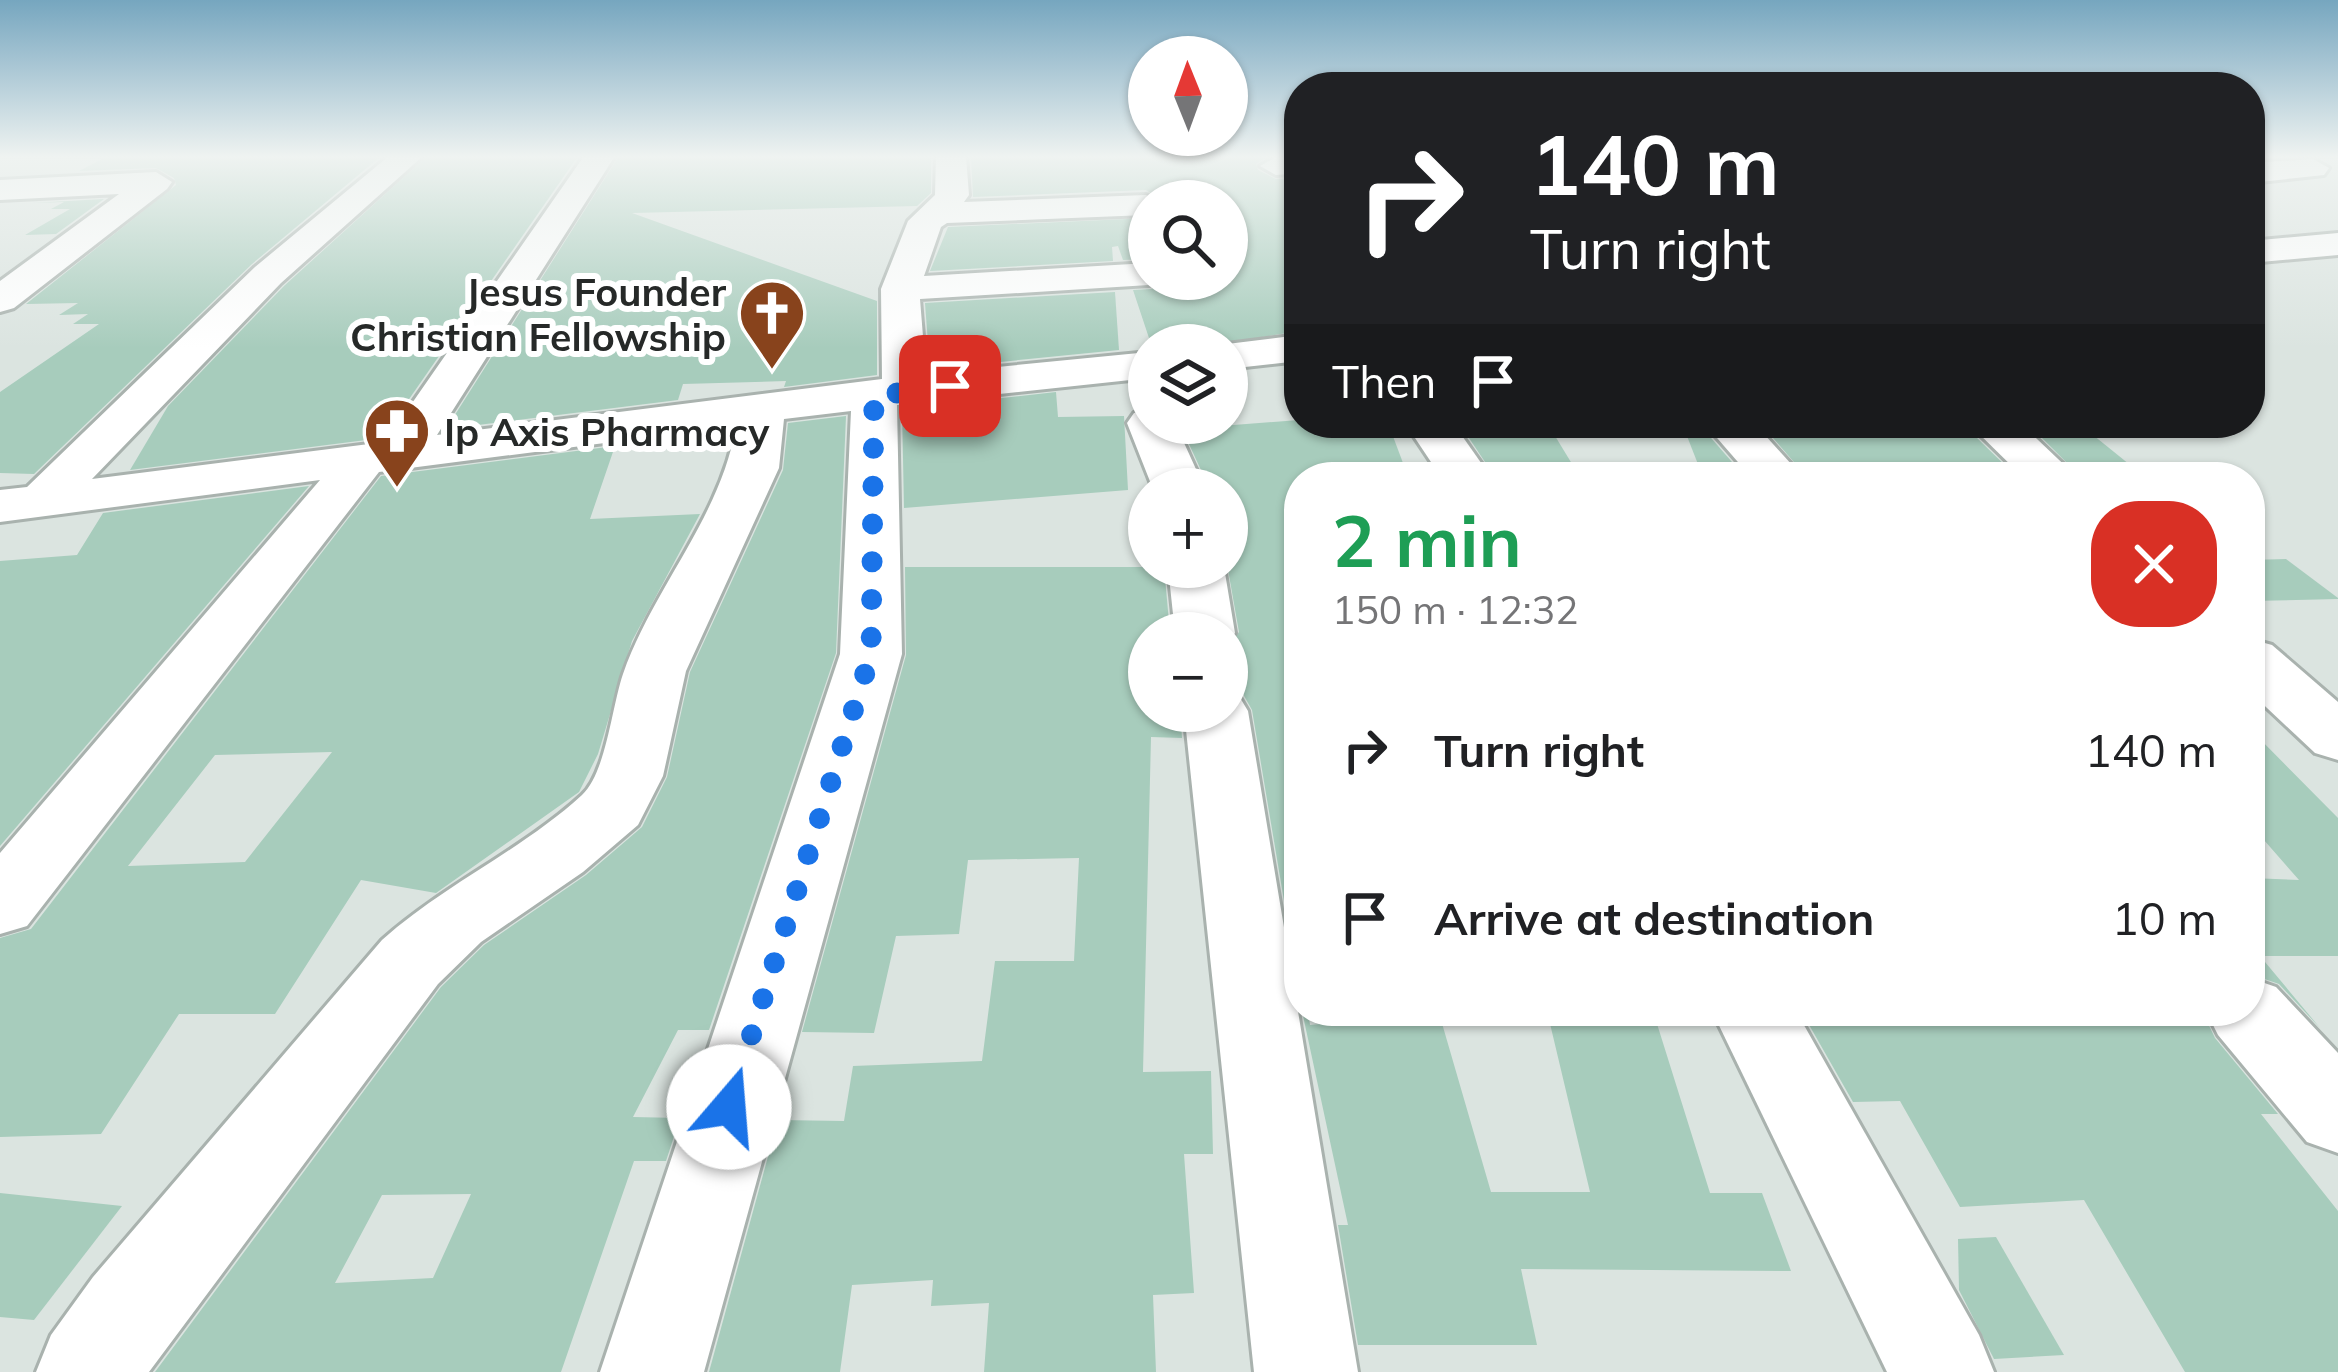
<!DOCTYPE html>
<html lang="en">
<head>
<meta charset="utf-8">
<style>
  body { margin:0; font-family:Mulish,sans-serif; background:#f2f2f2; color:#202124; height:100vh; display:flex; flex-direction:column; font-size:45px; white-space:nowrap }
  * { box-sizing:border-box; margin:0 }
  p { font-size:39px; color:#757577 }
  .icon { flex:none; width:66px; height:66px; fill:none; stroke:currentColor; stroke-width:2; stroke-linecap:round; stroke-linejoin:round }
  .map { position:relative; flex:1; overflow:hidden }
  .details { position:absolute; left:1284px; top:462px; width:981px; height:564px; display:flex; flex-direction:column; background:#fff; border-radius:48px; box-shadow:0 3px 9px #0004 }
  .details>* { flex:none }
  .top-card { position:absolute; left:1284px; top:72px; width:981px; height:366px; border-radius:48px; box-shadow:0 3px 9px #0004; background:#202124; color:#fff; overflow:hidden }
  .needle { width:78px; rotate:359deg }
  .buttons { position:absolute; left:1128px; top:36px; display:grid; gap:24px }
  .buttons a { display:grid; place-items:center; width:120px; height:120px; border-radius:50%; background:#fff; box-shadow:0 3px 9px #0004; font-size:60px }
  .pin { position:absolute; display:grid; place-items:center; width:102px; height:102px; color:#fff; margin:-51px; border-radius:24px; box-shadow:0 6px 18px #0006 }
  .me { position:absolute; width:132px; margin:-66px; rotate:18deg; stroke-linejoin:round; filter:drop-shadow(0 0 9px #0008) }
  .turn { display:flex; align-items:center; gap:42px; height:252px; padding:0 48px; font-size:54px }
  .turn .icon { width:156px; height:156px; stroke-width:2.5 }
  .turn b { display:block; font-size:84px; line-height:102px }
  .then { display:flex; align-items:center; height:114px; padding:0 48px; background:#0003; gap:24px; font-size:45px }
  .round { display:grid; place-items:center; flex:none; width:126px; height:126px; border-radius:48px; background:#f2f2f2 }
  .summary { display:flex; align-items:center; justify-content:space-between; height:204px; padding:0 48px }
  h1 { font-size:72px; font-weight:700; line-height:90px; color:#1e9e55 }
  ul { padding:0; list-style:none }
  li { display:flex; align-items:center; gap:36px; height:168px; padding:0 48px }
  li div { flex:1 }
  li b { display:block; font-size:45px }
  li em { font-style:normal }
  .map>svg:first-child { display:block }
  .building { fill:#a7ccbc; fill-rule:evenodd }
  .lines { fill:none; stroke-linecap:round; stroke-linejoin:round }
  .minor-casing { stroke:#a9b2ae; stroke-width:6 }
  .minor { fill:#fff; fill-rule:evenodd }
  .route { stroke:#1a73e8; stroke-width:21; stroke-dasharray:0 37.8 }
  .labels { text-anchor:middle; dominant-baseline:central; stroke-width:12; stroke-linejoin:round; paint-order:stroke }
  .far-poi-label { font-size:39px; font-weight:bold; fill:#262928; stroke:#fff; text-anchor:end }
</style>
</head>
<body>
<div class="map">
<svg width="2338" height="1372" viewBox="0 0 2338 1372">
  <rect width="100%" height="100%" fill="#dbe4e0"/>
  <!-- building -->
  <g class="building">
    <path d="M108,156H381L252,264L34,474L0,473V392L99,324H73L88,314L59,315L78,303L26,304L176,185L174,178L156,168L79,171Z"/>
    <path d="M427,156H578L382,438L130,470L168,406L284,286Z"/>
    <path d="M619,156L931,157V193L917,206L632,213L877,301V375L784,387L786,381L683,384L678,400L446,429Z"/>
    <path d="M971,156H1268L1256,164L1258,170L1276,179L1299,178V331L1214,345L1212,337L1150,341L1133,290L1151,289L1169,279H1227V201H1164L1146,190L973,197Z"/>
    <path d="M104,199L56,234L25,235L70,209H51L64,202L32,203Z"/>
    <path d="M1149,218V259L1123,260L1118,246L1112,247L1113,261L930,271L948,227Z"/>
    <path d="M1115,292L1119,350L930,369L925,303Z"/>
    <path d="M1056,392L1058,417L1124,416L1128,490L904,508L902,409Z"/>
    <path d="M846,416L836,653L709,1030H678L633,1117L680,1118L666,1161H634L561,1372H155L441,987L484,945L586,875L642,827L667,777L690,672L783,470L788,423ZM471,1194L433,1278L335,1283L382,1195Z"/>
    <path d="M1299,420L1388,423L1406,471L1299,477V990L1252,710L1243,694L1227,689V648L1239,632L1227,564V482L1207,483L1182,429Z"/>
    <path d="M1798,423H1950L1966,438L1976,437L2017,477H1807L1767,431H1806Z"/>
    <path d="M1552,431L1580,477H1495L1465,432Z"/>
    <path d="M1685,431H1705L1745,477H1703Z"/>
    <path d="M2093,435L2145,477H2081L2040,436Z"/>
    <path d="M615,446L590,519L700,514L632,641L598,754L579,792L436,893L361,880L275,1014H179L101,1134L0,1137V938L31,929L381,476ZM332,752L245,862L128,866L215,755Z"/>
    <path d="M309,486L0,846V561L77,555L103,513Z"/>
    <path d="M2286,559L2338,598V599L2250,601V560Z"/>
    <path d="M905,567H1164L1170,633H1149V711H1180L1182,738L1151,737L1143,1072L1211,1071L1213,1154H1184L1194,1293L1153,1295L1156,1372H984L989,1303L931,1306L933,1280L852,1285L840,1372H709L778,1120L844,1121L853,1066L982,1061L995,961H1074L1079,858L968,860L959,934L896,936L874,1033L802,1032L906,655Z"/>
    <path d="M2250,729L2338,818V956H2260L2320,1028L2279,984L2250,974V878L2299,880L2250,824Z"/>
    <path d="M1302,1011H1308L1310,1025L1439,1013L1491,1192H1590L1547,1011H1653L1710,1193H1762L1791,1271L1521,1269L1537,1345H1358L1338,1225H1348Z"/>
    <path d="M2202,1011L2215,1038L2278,1114H2261L2338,1211V1372H2185L2084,1200L1960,1207L1900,1101L1853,1102L1808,1023Z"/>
    <path d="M0,1193L122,1206L34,1320L0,1317Z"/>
    <path d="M1996,1237L2064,1355L1994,1359L1959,1290L1958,1239Z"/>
  </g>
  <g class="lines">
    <!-- minor casing -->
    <g class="minor-casing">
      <g id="minor">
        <path d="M389,156H423L281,283L92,479L385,442L584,156H615L437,435L882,379L881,289L908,221L935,195L936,156H966L969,195L964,202L1146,195L1160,201H1149L1146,215L947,223L941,227L924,276L1149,263V279H1165L1149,285L920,299L926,374L1149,352V378L897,405L902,654L704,1372H600L840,654L851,411L784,419L779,468L686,671L663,776L638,825L583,872L481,942L438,984L149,1372H36L51,1335L93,1277L382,940C445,884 522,850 582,795C606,773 612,706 623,674C653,588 721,517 736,426L379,472L27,926L0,934V853L320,480L0,522V490L27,487L255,267Z"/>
        <path d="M1299,156V173L1276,175L1260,166L1276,157Z"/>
        <path d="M2313,159L2329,168L2324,175L2250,183V163Z"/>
        <path d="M156,172L172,182L167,189L14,308L0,312V281L119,194L0,200V180Z"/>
        <path d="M2338,233V255L2250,263V241Z"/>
        <path d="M1299,335V361L1227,369V345H1219Z"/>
        <path d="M1149,409V423H1175L1205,489H1153L1127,423L1134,413Z"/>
        <path d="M1405,423H1453L1491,477H1441Z"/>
        <path d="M1704,423H1754L1803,477H1751Z"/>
        <path d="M1968,423H2020L2077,477H2023Z"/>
        <path d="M1168,567H1224L1235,633L1227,644V633H1175Z"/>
        <path d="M2250,639L2272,645L2338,702V760L2315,753L2250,692Z"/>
        <path d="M1227,693L1239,696L1248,711L1358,1372H1254L1184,711H1227Z"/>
        <path d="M2250,978L2276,987L2338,1053V1153L2307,1142L2218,1035L2206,1011H2250Z"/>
        <path d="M1712,1011H1796L1979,1335L1994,1372H1887Z"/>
      </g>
    </g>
    <!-- minor -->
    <use href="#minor" class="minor"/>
  </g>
  <!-- sky -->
  <linearGradient id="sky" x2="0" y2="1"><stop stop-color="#76a6bf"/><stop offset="0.45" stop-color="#eff3f1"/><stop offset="1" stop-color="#eff3f1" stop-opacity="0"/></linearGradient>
  <rect width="2338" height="348" fill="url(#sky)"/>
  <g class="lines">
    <!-- route -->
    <path class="route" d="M729,1107L871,654L874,396L950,386"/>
  </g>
  <!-- icons -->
  <defs>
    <g id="church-pin" transform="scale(3.45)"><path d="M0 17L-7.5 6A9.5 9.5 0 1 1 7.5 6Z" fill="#88431c" stroke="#fff"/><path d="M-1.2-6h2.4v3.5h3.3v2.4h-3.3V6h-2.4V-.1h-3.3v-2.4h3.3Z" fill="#fff"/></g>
    <g id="pharmacy-pin" transform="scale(3.45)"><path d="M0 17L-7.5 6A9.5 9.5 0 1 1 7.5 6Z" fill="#88431c" stroke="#fff"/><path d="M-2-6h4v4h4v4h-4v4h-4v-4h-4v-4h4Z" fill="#fff"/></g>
  </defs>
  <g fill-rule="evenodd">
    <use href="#church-pin" x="772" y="313"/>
    <use href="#pharmacy-pin" x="397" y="431"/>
  </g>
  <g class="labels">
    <!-- far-poi labels -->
    <g class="far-poi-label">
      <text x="726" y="291">Jesus Founder<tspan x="726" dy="45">Christian Fellowship</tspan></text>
      <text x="444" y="431" text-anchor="start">Ip Axis Pharmacy</text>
    </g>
  </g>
</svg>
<div class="buttons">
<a><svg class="needle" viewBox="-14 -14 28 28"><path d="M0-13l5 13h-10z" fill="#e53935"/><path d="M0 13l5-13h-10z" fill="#757577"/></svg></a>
<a><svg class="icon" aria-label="search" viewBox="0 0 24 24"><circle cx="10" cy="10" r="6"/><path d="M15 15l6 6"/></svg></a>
<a><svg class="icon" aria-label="layers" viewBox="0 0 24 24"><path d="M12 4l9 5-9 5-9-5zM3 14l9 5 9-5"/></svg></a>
<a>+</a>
<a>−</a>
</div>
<div class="pin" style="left:950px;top:386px;background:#d93025"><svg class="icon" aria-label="arrive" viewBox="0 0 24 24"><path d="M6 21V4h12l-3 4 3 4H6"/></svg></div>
<svg class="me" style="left:729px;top:1107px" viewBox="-20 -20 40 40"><circle r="19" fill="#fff"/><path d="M0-13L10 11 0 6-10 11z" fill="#1a73e8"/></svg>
<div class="top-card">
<div class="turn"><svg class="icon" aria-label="right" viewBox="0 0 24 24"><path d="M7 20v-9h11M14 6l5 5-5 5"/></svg><div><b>140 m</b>Turn right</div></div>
<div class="then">Then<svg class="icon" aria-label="arrive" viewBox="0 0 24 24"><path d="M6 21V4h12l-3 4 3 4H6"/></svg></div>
</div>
<section class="details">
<div class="summary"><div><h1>2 min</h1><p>150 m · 12:32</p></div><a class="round" style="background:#d93025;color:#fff"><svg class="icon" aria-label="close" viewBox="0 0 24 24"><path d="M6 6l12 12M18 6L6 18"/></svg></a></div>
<ul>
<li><svg class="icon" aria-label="right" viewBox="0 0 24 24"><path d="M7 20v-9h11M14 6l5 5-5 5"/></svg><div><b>Turn right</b></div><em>140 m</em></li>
<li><svg class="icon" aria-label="arrive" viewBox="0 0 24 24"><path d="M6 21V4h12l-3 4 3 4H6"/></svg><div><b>Arrive at destination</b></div><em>10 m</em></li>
</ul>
</section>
</div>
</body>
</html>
